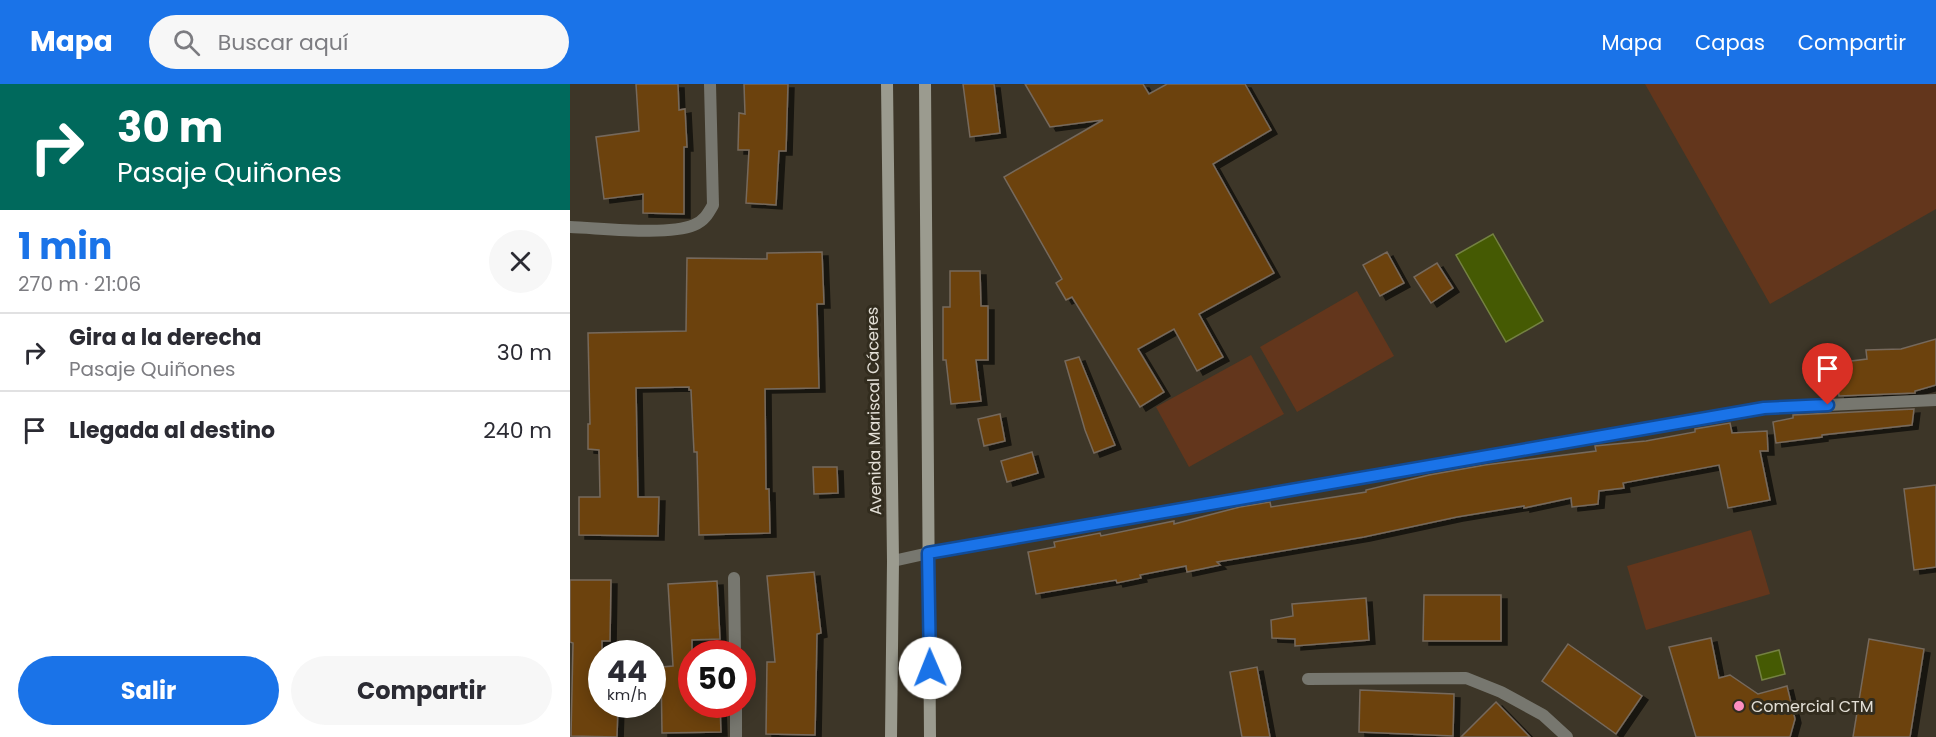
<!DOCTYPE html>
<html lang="es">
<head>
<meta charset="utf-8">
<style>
  body { margin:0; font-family:Poppins,sans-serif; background:#f7f7f7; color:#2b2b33; height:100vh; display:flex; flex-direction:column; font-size:22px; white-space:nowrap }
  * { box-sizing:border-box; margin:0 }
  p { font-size:20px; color:#7c7c81 }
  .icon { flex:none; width:33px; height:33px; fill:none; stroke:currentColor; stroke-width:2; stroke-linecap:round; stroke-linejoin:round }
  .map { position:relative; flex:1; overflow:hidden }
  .sheet { display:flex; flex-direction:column; background:#fff; width:570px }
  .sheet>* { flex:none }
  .hud { background:#00695c; color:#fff; overflow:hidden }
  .speed { position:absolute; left:18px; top:556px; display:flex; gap:12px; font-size:30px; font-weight:700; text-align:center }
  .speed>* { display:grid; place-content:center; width:78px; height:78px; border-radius:50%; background:#fff; box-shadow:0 3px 15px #0003; line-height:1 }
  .speed small { font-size:15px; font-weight:400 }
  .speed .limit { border:9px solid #d22; background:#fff; color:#111 }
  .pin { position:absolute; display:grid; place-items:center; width:51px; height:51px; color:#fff; margin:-62px -26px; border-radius:50% 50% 50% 0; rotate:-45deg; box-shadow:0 0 6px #0007 }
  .pin .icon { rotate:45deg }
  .me { position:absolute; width:66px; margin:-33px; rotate:359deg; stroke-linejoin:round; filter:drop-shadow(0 0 4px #0008) }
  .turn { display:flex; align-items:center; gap:21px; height:126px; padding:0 18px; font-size:27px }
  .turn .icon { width:78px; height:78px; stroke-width:2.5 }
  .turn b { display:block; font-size:42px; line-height:51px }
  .round { display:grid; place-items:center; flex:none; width:63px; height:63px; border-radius:32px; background:#f7f7f7 }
  .head { display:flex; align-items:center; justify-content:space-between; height:102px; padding:0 18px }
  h1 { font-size:36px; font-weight:700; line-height:45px; color:#1a73e8 }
  .button { display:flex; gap:12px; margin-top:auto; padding:12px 18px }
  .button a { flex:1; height:69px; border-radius:36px; background:#1a73e8; color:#fff; font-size:24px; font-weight:700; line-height:69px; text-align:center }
  .button a+a { background:#f7f7f7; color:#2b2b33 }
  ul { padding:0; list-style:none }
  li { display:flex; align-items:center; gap:18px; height:78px; padding:0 18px; border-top:2px solid #e1e1e2 }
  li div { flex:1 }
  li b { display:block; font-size:22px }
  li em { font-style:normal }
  header { display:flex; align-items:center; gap:36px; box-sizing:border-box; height:84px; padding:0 30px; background:#1a73e8; color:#fff }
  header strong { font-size:28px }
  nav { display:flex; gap:33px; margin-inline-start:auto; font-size:21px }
  .search { width:420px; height:54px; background:#f7f7f7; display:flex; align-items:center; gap:15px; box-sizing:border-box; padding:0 21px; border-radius:33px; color:#7c7c81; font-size:22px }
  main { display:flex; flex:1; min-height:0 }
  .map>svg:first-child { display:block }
  .green { fill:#63361c }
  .water { fill:#455a03; stroke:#748242; stroke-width:1.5 }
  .building { fill:#6c430d; stroke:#76695c; stroke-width:1.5; filter:url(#shadow) }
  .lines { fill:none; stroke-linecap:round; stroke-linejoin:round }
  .service { stroke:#77776f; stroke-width:12 }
  .minor { stroke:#77776f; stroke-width:12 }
  .secondary { stroke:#9b9b8f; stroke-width:12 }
  .route-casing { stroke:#114b97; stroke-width:15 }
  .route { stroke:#1a73e8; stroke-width:10 }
  .poi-dot { fill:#fd8ec0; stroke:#322c1e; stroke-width:2 }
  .labels { text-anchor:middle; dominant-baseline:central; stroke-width:6; stroke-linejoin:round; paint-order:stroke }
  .street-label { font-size:16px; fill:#e2ded5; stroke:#322c1e }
  .poi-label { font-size:16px; fill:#e2ded5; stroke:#322c1e; text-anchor:start }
</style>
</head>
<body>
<header>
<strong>Mapa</strong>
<div class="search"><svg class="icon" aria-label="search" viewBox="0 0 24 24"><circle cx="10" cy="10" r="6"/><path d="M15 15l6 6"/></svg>Buscar aquí</div>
<nav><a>Mapa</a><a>Capas</a><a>Compartir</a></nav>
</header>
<main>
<section class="sheet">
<div class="hud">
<div class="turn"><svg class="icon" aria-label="right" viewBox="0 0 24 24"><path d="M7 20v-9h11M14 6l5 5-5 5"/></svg><div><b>30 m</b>Pasaje Quiñones</div></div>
</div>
<div class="head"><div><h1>1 min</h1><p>270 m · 21:06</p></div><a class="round"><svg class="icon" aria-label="close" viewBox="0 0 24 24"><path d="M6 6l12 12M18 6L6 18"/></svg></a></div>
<ul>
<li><svg class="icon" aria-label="right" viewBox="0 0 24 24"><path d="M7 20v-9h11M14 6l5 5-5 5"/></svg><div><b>Gira a la derecha</b><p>Pasaje Quiñones</p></div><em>30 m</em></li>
<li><svg class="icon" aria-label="arrive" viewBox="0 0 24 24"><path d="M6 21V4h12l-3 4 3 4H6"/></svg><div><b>Llegada al destino</b></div><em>240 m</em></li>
</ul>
<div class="button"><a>Salir</a><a>Compartir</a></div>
</section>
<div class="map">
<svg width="1366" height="653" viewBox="0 0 1366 653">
  <defs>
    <filter id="shadow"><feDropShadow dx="6" dy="4" stdDeviation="0" flood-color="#0009"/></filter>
  </defs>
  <rect width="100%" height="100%" fill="#3d3628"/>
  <!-- green -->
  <g class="green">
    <path d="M1075,0H1366V125L1200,220Z"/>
    <path d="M787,207L824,272L727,328L690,263Z"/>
    <path d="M681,271L714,330L619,383L586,323Z"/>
    <path d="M1181,446L1200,510L1076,546L1057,482Z"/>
  </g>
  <!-- water -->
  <g class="water">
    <path d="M923,150L973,237L936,258L886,171Z"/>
    <path d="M1209,566L1215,590L1192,596L1186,572Z"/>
  </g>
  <!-- building -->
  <g class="building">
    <path d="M66,0H108L109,26L115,25L117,63H114V130L73,129V110L34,115L26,53L69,47Z"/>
    <path d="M174,0H218L216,67H209L206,121L176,119L179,66H168L169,29L175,30Z"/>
    <path d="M393,0H424L430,49L400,53Z"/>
    <path d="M455,0H573L579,10L597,0H675L701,46L643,80L704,189L629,230L653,273L627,287L604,245L568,265L594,308L570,323L502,213L496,216L486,199L492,195L434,93L533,36L480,43Z"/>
    <path d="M252,168L254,220H247L249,304L195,305L196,405H199L200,449L129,451L127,368H124L121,306H119V303L66,304L68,413H89L88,452L9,451V413H30L29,366L18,365V340H20L18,249L116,247L117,174L197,175V169Z"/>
    <path d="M817,168L834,199L810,212L793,181Z"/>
    <path d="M867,179L883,204L861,219L844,193Z"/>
    <path d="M380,187H410L411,222H418V276H406L411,317L381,320L376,276H373V223H380Z"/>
    <path d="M1366,255V301L1345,307V309L1269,312L1265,279L1297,275L1296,266L1331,265Z"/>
    <path d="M509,273L545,361L524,369L515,346L495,277Z"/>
    <path d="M1344,325L1342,341L1252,351V353L1206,359L1203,338L1223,334V331Z"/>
    <path d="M430,330L435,357L414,362L408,335Z"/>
    <path d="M1160,339L1162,349L1197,347L1198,367H1190L1200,416L1158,424L1149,381L1053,399L1054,404L1029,407L1028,420L1002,423L1001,414L954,424V422L887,433L794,453L647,478L650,481L617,488L616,482L570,491L571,494L547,499L546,496L466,510L458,468L485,463L484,458L530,449L531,452L604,437V440L670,423L700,418L701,423L796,408V406L859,391L915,381L1026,367L1025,362L1076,357L1125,348V345Z"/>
    <path d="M462,368L468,389L437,398L431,377Z"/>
    <path d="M243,383H267L268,409L244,410Z"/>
    <path d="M1366,401V483L1344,486L1334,405Z"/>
    <path d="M244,488L251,549L247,550L245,651L196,650L197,578H205L197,492Z"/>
    <path d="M0,496H41L40,557H32V621H48L47,653L1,652L3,559L0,558Z"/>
    <path d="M147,497L150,555L122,556V621H150L151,648L92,649L91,583L103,582L98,500Z"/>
    <path d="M854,511H931V557H853Z"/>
    <path d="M796,514L799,556L725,562V555L702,554L701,536L723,532L722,520Z"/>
    <path d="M1141,554L1149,594L1160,591L1188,610L1217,602L1225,635L1220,653H1126L1099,563Z"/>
    <path d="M1299,555L1354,565L1340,653H1283Z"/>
    <path d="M998,560L1072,612L1046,650L972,597Z"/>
    <path d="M687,583L700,653H672L660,588Z"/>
    <path d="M790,606L884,610L883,652L789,648Z"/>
    <path d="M926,618L960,653H891Z"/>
  </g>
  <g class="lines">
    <!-- service -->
    <path class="service" d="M738,595L896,594L931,608L973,631L997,653"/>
    <!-- minor -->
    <g class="minor">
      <path d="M0,143C31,144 98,152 124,141C134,137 138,130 143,121L140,0"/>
      <path d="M323,477L359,469L1194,324L1366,316"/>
      <path d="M164,494L165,570"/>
      <path d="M166,621V653"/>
    </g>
    <!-- secondary -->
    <g class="secondary">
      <path d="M317,0L323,477L321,653"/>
      <path d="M355,0L360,653"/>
    </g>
  </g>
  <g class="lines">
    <!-- route casing -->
    <g class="route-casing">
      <path id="route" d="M360,584L358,469L1194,324L1258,321"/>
    </g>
    <!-- route -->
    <use href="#route" class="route"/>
  </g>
  <!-- markers -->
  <circle class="poi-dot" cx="1169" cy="622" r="6"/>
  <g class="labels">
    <!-- street labels -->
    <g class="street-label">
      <text transform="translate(304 327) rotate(-91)">Avenida Mariscal Cáceres</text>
    </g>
    <!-- poi labels -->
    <g class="poi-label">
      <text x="1181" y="622">Comercial CTM</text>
    </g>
  </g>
</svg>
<div class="speed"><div>44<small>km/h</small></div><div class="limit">50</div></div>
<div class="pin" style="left:1258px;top:321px;background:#d93025"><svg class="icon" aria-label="arrive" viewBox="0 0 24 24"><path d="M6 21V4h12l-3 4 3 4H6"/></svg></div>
<svg class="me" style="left:360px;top:584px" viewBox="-20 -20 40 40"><circle r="19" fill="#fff"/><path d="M0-13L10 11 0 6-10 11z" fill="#1a73e8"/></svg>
</div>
</main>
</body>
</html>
